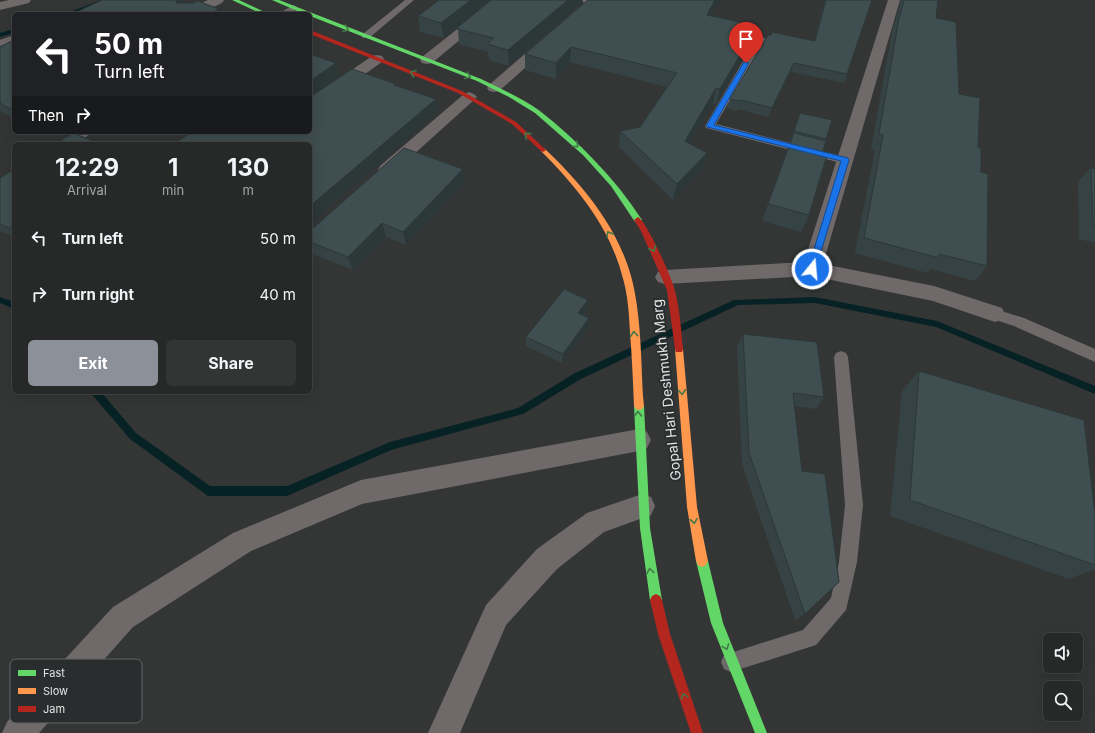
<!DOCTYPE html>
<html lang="en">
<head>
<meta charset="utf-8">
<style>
  body { margin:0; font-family:Inter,sans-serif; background:#333434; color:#f1f3f6; height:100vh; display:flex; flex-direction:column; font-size:15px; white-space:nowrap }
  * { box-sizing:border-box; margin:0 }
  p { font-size:13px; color:#a4a6a8 }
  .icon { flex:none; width:22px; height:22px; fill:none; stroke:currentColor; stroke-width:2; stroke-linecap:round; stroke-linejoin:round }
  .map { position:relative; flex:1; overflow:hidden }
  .panel { position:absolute; left:12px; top:142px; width:300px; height:252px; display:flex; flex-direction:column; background:#272828; border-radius:6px; box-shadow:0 4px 16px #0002,0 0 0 1px #434445 }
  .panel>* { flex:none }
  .hud { position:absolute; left:12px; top:12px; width:300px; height:122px; border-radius:6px; box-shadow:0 4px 16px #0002,0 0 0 1px #434445; background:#202124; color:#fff; overflow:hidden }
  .fabs { position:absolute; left:1043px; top:633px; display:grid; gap:8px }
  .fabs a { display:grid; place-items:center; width:40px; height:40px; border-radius:6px; background:#272828; box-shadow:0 4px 16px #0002,0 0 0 1px #434445; font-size:20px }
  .pin { position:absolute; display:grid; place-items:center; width:34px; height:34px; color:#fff; margin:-41px -17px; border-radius:50% 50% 50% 0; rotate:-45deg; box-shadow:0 0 4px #0007 }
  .pin .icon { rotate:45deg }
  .me { position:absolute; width:44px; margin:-22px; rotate:17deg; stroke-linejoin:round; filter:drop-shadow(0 0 3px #0008) }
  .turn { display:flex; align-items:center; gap:14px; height:84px; padding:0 16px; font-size:18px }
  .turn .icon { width:52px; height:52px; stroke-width:2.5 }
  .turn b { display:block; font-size:28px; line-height:34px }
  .then { display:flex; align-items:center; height:38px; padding:0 16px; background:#0003; gap:8px; font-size:15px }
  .eta { display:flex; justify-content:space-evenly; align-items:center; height:68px; text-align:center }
  .eta b { font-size:24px; font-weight:700; line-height:28px }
  .action { display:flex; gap:8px; margin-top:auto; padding:8px 16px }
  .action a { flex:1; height:46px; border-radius:6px; background:#8c9099; color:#fff; font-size:16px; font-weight:700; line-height:46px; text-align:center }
  .action a+a { background:#333434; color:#f1f3f6 }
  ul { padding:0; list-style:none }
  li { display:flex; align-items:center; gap:12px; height:56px; padding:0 16px }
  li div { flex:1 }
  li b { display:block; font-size:15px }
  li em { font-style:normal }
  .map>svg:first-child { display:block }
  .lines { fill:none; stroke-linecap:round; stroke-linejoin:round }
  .stream { fill:#062225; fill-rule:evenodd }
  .lane { fill:#70696a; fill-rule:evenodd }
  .street { fill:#70696a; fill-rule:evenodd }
  .fast { fill:#63d668; fill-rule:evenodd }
  .slow { fill:#ff974d; fill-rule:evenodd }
  .jam { fill:#b3261e; fill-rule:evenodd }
  .wall { fill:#364345 }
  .shaded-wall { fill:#2c3738 }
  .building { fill:#3f4e50; stroke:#2c3738 }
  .oneway { stroke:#437948 }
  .route { fill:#1a73e8; stroke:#114b97 }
  .labels { text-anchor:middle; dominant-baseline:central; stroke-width:3.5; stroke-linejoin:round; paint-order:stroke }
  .street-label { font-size:14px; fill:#e1e3e3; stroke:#292d2d }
  .key { fill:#292d2d; stroke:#606464; stroke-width:1 }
  .key-label { font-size:11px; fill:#e1e3e3 }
</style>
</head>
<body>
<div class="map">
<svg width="1095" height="733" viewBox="0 0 1095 733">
  <rect width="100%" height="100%" fill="#343636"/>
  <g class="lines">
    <!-- stream -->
    <g class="stream">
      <path d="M101,0H109L73,14H65Z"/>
      <path d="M14,29V33L0,37V33Z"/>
      <path d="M0,297L14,302V309L0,303Z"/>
      <path d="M815,297L937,321L1095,386V394L936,327L815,303L738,305L581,379L523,414L391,450L287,496H208L130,439L90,392H101L136,433L210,486H287L390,442L518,408L575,373L734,300Z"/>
    </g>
    <!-- lane -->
    <g class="lane">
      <path d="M405,0H414L369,38H363L361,36L363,34Z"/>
      <path d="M294,5L298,8C292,14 285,14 277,14Z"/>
      <path d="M14,35V41L0,46V40Z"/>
      <path d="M761,36L766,39L716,124L849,158L851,160L849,162L845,164L706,128L705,126L756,39Z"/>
      <path d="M80,132H93L76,144H62Z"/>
      <path d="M995,309L1024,318L1095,349V362L1014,326L990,318L988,314L990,310Z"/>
      <path d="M841,351L846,353L848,357L863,505L857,562L846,610L816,645L731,672L724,669L721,662L724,655L803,630L831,598L839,562L845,505L834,357L836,353Z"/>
    </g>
    <!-- street -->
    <g class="street">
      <path d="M9,0H31L29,3L0,10V2Z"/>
      <path d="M208,0H224L222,3L199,14H183L184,11Z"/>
      <path d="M494,0H508L432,63L427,64L422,63L420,60L422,57Z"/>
      <path d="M582,0H596L597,2L593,8L499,91L494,92L489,91L487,88L489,85L584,3Z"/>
      <path d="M888,0H900L823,264L934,286L1002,308L1005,314L1002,320L995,322L933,301L812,276L665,284L658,282L655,277L658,272L665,270L804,262Z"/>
      <path d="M377,55L382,56L384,59L382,62L315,109L310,111V99L372,56Z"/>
      <path d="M469,92L474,94L477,97L474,100L392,174L386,175L380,174L378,170L380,166L464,94Z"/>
      <path d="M639,429L647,432L651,440L647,448L639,451L362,504L251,551L133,627L39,733H2L7,722L113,607L233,533L361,480Z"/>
      <path d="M642,494L651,497L655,506L651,515L604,532L557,569L506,625L460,733H428L486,605L537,549L587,513Z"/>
    </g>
    <!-- fast -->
    <g class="fast">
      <path d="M232,0H239L269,14H262Z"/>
      <path d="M272,0H279L481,79C501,89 522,98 540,111C579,142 615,178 642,220L638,223L635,222L611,186L583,155L535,113L509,97L477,81L310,16V14H304Z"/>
      <path d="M639,402L642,403L644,406L650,528L662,600L660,604L656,606L652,604L650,600L640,528L634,406L636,403Z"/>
      <path d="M702,555L706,557L708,561L723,623L767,733H755L711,623L696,561L698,557Z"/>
    </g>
    <!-- slow -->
    <g class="slow">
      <path d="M543,148L545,149C582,184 617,226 631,276C641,312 641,358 643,396L644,406L642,409L639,410L636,409L634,406C633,382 632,357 630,333C629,314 628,294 622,275C609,226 576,186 541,151V149Z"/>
      <path d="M679,345L682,346L683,349L697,507L708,561L706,565L702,567L698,565L696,561L687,507L675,349L676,346Z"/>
    </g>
    <!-- jam -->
    <g class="jam">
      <path d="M310,30L462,91L516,122L546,150L543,152L541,151L512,124L458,93L310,34Z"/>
      <path d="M638,217C646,220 673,280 675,291C680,310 681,330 683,349L682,352H676L675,349L667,290L641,231L634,220Z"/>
      <path d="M656,594L660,596L662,600L670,634L703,733H691L658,634L650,600L652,596Z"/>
    </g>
  </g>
  <!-- wall -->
  <g class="wall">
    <path d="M439,0H582V3L509,66L489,60L488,52L459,44L458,27L444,38L420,32L418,16Z"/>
    <path d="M825,0H872L847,74L844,83L791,72L768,117L738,109L737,111L727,108L730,99L814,41Z"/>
    <path d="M901,0H938L936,18L959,94L978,147L981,172L987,266L975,281L930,269L928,273L855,253L875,150L871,149L892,32Z"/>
    <path d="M711,15L757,26L753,41L716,104H713L689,143L707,153L703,169L673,200L619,147L620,131L640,127L667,87L570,62L556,79L525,70V54Z"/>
    <path d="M14,40V118L0,111V47Z"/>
    <path d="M800,113L832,120L825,141L809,215L801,232L762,221Z"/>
    <path d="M1091,168L1095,169V243L1079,239L1078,182Z"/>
    <path d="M14,169V237L0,231V178Z"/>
    <path d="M465,182L406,245L386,237L353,270L310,253V229Z"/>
    <path d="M587,309L583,315L589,318L588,328L562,363L526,346V337Z"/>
    <path d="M743,334L824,397L816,409L795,406L805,614L795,620L742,464L737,347Z"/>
    <path d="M919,371L1095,515V569L1069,579L890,516L902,391Z"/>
  </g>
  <!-- shaded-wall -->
  <g class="shaded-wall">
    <path d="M176,0H184L188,8L182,14L176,1Z"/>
    <path d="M471,0H492L444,38L441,23Z"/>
    <path d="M568,0H582V3L509,66L508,50Z"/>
    <path d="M715,0H720L704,30L707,15Z"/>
    <path d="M219,9L221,14H209Z"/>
    <path d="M757,26L753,41L716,104L720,89Z"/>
    <path d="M571,47L570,62L556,79V63Z"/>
    <path d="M336,63L340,76L310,97V81Z"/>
    <path d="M794,63L791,72L768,117L772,108Z"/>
    <path d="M716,88L713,104L681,157L685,141Z"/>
    <path d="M436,99L438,112L310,224V206Z"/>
    <path d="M707,153L703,169L673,200L677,184Z"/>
    <path d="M463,169L465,182L406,245L403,232Z"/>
    <path d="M382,223L386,237L353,270L348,257Z"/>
    <path d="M588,300L587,309L577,322L578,313Z"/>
    <path d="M589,318L588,328L562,363L563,354Z"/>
  </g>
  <!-- building -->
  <g class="building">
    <path d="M102,0H176V1L177,3H193L198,1L219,9L209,14H72Z"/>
    <path d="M439,0H471L441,23L418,16Z"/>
    <path d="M491,0H568L508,50L487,44L494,38L457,29L459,27H458Z"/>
    <path d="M588,0H715L707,15L757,26L720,89L716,88L685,141L707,153L677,184L620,131L640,127L677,73L571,47L556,63L525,54Z"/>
    <path d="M826,0H872L847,74L794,63L772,108L741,100L740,101L730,99L768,35H771L772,32L815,41Z"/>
    <path d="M904,0H938L936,18L956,22L959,94L980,98L978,147L981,148V172L988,174L987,266L939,254V258L864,238L883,135L879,134L899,18Z"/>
    <path d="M14,40V111L0,103V47Z"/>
    <path d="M310,54L336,63L310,81Z"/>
    <path d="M352,69L396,84L394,85L436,99L310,206V144H173L192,132H310V97Z"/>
    <path d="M800,113L832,120L826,139L794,131Z"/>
    <path d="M73,133L101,144H55Z"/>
    <path d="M794,133L826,141L823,151L828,152L809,215L768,204Z"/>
    <path d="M404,148L463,169L403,232L382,223L348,257L310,242V229H312Z"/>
    <path d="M1091,168L1095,169V225H1093Z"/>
    <path d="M14,169V230L0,224V178Z"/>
    <path d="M564,289L588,300L578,313L589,318L563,354L526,337Z"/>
    <path d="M743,334L817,342L824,397L793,393L802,471L825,474L839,582L805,614L749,453Z"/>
    <path d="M919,371L1084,420L1095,515V565L910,500Z"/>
  </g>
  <!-- one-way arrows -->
  <defs><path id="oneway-chevron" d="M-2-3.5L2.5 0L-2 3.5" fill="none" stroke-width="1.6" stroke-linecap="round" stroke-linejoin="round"/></defs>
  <g class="oneway">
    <use href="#oneway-chevron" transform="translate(346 29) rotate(21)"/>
    <use href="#oneway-chevron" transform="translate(413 73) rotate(-158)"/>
    <use href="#oneway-chevron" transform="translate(468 76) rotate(21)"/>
    <use href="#oneway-chevron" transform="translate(527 135) rotate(-139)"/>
    <use href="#oneway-chevron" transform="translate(576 145) rotate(43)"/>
    <use href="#oneway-chevron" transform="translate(609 234) rotate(-120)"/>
    <use href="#oneway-chevron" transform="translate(653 249) rotate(65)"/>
    <use href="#oneway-chevron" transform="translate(634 334) rotate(-95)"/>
    <use href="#oneway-chevron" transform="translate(682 392) rotate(86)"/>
    <use href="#oneway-chevron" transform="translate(638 414) rotate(-91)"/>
    <use href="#oneway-chevron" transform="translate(694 521) rotate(80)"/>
    <use href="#oneway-chevron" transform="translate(650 571) rotate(-99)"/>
    <use href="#oneway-chevron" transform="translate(726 647) rotate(70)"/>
    <use href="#oneway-chevron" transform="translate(684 696) rotate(-108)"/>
  </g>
  <!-- route -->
  <path class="route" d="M744,62L749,63L714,125L848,158L849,160L815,271H809L808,269L841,161L707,127L706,126Z"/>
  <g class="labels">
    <!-- street labels -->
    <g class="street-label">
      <text transform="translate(666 390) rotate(-96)">Gopal Hari Deshmukh Marg</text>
    </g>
  </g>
  <!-- legend -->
  <rect x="10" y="659" width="132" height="64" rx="6" class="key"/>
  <rect x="18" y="670" width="18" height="6" fill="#63d668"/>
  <rect x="18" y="688" width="18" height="6" fill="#ff974d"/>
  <rect x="18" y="706" width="18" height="6" fill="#b3261e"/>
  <g class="key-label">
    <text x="43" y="677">Fast</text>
    <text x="43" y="695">Slow</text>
    <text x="43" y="713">Jam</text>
  </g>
</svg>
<div class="fabs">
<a><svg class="icon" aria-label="sound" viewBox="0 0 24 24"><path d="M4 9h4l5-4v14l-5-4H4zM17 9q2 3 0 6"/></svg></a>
<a><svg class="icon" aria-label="search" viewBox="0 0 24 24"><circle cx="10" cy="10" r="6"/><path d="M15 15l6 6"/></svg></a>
</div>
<div class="pin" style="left:746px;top:63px;background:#d93025"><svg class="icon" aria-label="arrive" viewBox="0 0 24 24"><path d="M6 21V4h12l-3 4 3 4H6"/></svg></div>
<svg class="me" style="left:812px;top:269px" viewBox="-20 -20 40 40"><circle r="17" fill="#1a73e8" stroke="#fff" stroke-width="3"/><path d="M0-11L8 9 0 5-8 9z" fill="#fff"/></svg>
<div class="hud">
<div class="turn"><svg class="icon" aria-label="left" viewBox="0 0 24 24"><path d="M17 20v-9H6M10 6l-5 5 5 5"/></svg><div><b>50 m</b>Turn left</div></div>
<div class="then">Then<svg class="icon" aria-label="right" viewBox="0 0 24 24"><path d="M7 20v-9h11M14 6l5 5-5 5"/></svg></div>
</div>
<section class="panel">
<div class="eta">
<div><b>12:29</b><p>Arrival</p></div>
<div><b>1</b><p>min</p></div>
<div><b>130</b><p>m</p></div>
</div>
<ul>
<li><svg class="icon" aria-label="left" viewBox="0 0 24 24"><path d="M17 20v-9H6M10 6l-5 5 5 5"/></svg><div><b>Turn left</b></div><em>50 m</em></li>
<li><svg class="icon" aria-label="right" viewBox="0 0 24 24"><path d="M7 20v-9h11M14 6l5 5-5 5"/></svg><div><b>Turn right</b></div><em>40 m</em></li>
</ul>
<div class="action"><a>Exit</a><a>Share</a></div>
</section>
</div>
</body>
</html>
